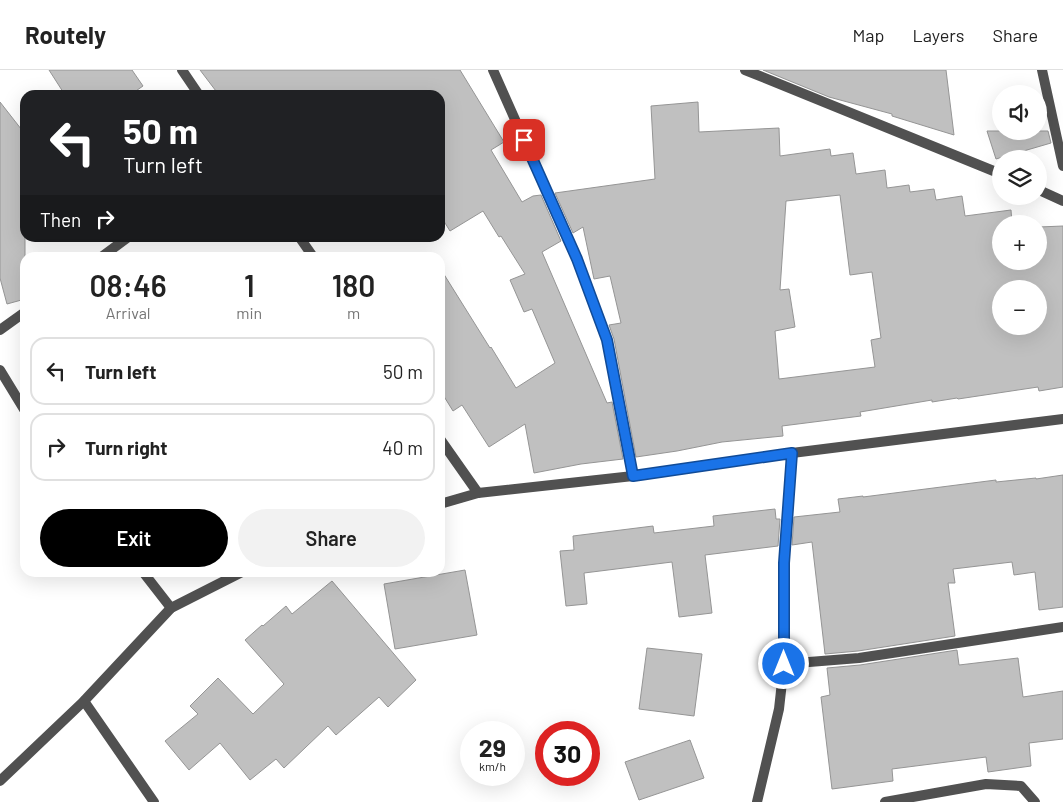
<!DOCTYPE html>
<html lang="en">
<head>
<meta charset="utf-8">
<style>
  body { margin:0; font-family:Barlow,sans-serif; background:#f2f2f2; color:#222; height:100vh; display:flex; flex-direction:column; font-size:19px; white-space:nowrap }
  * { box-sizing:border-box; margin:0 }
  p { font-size:16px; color:#767676 }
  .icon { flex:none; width:28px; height:28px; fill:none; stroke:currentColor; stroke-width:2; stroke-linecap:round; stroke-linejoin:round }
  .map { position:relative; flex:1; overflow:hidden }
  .panel { position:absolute; left:20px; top:182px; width:425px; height:325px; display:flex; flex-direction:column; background:#fff; border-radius:15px; box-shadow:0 5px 20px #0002 }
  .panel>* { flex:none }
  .guide { position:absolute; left:20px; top:20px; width:425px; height:152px; border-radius:15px; box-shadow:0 5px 20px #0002; background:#202124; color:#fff; overflow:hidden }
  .controls { position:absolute; left:992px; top:15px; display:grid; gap:10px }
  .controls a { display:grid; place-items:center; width:55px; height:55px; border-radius:50%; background:#fff; box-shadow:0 5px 20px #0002; font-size:25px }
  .speed { position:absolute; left:460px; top:651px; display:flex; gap:10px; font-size:25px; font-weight:700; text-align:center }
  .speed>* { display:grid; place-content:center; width:65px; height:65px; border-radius:50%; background:#fff; box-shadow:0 5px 20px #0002; line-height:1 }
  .speed small { font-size:12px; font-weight:400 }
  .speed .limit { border:8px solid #d22; background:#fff; color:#111 }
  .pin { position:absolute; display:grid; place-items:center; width:42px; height:42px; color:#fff; margin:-21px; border-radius:10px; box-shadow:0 2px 8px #0006 }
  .me { position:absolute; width:55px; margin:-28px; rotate:0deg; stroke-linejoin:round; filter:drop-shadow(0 0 4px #0008) }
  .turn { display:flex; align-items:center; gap:18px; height:105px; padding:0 20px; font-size:22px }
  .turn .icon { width:65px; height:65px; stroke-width:2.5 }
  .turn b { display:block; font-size:35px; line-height:42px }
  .then { display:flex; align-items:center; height:48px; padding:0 20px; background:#0003; gap:10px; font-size:19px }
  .eta { display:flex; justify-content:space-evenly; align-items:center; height:85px; text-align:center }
  .eta b { font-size:30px; font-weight:600; line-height:35px }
  .action { display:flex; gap:10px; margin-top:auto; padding:10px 20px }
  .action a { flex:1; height:58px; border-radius:30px; background:#000; color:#fff; font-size:20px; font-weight:600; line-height:58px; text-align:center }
  .action a+a { background:#f2f2f2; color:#222 }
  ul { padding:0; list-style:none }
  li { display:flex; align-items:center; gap:15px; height:68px; margin:0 10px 8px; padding:0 10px; border:2px solid #e0e0e0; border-radius:15px }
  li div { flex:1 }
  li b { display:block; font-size:19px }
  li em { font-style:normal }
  header { display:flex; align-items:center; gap:30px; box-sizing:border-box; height:70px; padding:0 25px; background:#fff; border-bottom:1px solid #e0e0e0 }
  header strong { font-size:24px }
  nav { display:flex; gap:28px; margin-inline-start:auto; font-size:18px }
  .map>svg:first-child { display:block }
  .building { fill:#c0c0c0; stroke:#959595; fill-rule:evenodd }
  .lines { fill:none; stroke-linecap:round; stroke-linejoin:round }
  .street { stroke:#515151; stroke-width:10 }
  .route-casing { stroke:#114b97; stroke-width:12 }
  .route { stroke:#1a73e8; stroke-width:9 }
</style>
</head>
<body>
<header>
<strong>Routely</strong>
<nav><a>Map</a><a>Layers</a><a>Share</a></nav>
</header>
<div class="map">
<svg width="1063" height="732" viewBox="0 0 1063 732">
  <rect width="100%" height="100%" fill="#fff"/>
  <!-- building -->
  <g class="building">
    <path d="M49,0H132L143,16L130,25H65Z"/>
    <path d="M200,0H460L504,72L491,80L522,132L533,126L541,125L561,171L542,182L607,333L612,332L623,389L581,394L534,403L525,354L489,377L462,335L453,341L440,320V198L490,278L491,277L516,318L555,293L532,239L524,242L510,210L525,204L501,166L499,167L483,141L450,161L440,145V25H219Z"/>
    <path d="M763,0H946L954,65L892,46V44L829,27Z"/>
    <path d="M0,32L25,64V229L7,234L0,208Z"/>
    <path d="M698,32L699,62L779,58L780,86L830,79L831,86L853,83L856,104L885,100L887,118L909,115L910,122L934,119L936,130L962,126L965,146L1011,140L1012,154H1001V191H1039V157L1063,156V317L1039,321L1038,317L958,329L957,328L932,332V330L860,342L861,346L782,356L783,366L722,372L677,381L636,387L614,269L609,255L621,253L610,206L594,209L583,157L573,163L555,123L655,109L651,36ZM840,125L850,205L872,202L881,268L871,270L875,297L779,309L775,261L795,257L789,219L780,220L786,131ZM1001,219H1039V256H1001Z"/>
    <path d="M987,61H1048L1051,73L996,89Z"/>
    <path d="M1063,405V537L1039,540L1035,502L1014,505L1012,492L953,499L955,513H948L955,566L858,581L825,584L812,472L792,475L794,447L840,442L838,429L863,426V427L996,410V412L1036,408V409Z"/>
    <path d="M775,439L776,449H780L778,476L705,485L712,543L679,547L672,492L584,503L587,534L566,536L560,481L574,480L573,466L653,456L654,463L714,456L713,446Z"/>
    <path d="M465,500L477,565L395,579L384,514Z"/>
    <path d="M332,511L416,610L388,637L379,627L336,665L328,656L284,698L276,689L250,710L220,673L189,700L165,671L198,644L190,636L218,608L253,644L284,614L245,570L262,555L263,556L286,536L292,544Z"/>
    <path d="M647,578L702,584L694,646L639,639Z"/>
    <path d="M957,580L959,595L1018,588L1023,627L1063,621V669L1029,673L1031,696L988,702L986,687L892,699L893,711L832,719L821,627L830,625L827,598L860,595Z"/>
    <path d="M690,670L704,708L639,730L625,692Z"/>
  </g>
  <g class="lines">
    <!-- street -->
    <g class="street">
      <path d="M182,0L199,25"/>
      <path d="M493,0L577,189L607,270L633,406"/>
      <path d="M745,0L1001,104"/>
      <path d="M1042,0L1063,96"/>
      <path d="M1039,120L1063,131"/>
      <path d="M300,168L314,188"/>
      <path d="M100,188L127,168"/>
      <path d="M0,260L25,242"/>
      <path d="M0,300L25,341"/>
      <path d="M440,369L478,423"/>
      <path d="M440,434L478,423L633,406L792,383L1063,349"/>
      <path d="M143,502L171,538"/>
      <path d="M784,594L859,588L1063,557"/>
      <path d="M84,631L154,732"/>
      <path d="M0,711L84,631L171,538L242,502"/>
      <path d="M757,732L779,639L784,594V493L792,383"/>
      <path d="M885,732L986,714L1021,716L1035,732"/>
    </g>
  </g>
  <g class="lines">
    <!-- route casing -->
    <g class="route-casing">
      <path id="route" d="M524,70L577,189L607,270L633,406L792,383L784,493V594"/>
    </g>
    <!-- route -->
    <use href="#route" class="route"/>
  </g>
</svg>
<div class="controls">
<a><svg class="icon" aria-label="sound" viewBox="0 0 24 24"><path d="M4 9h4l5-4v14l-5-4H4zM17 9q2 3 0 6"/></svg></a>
<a><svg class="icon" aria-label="layers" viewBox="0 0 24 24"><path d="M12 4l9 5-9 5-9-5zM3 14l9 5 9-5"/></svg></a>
<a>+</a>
<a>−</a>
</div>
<div class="speed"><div>29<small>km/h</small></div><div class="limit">30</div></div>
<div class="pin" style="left:524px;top:70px;background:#d93025"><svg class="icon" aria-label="arrive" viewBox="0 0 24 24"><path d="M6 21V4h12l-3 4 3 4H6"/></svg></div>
<svg class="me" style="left:784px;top:594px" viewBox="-20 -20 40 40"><circle r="17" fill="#1a73e8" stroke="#fff" stroke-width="3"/><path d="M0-11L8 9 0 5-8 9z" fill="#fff"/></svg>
<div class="guide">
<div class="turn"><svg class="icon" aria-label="left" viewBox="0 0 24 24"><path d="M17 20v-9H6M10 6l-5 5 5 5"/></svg><div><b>50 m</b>Turn left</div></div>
<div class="then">Then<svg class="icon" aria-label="right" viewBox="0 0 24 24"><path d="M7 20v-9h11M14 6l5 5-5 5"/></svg></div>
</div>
<section class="panel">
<div class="eta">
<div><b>08:46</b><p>Arrival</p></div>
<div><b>1</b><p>min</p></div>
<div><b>180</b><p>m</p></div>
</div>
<ul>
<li><svg class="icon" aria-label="left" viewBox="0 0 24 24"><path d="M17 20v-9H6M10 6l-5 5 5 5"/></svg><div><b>Turn left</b></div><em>50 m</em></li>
<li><svg class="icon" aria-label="right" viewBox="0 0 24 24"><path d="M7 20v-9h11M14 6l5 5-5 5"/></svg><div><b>Turn right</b></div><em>40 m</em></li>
</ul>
<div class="action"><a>Exit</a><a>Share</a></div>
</section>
</div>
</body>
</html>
